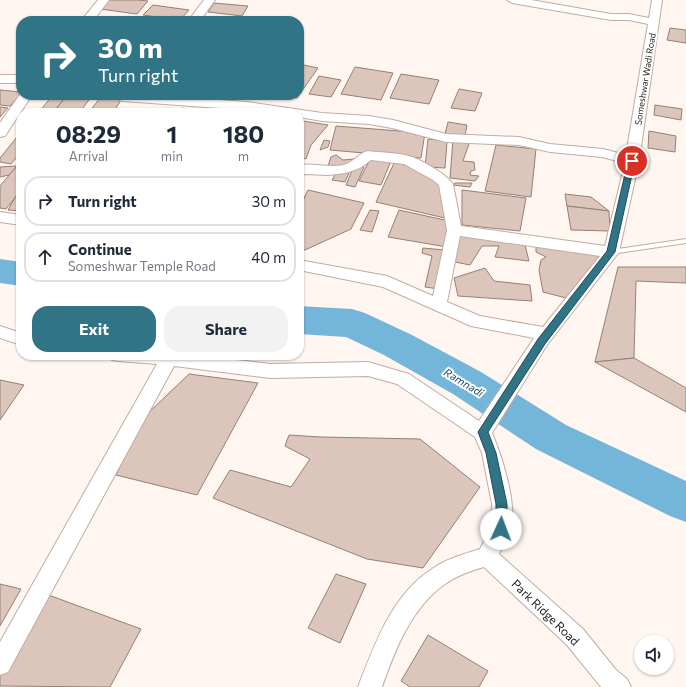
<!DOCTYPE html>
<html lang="en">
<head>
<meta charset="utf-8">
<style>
  body { margin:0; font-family:Commissioner,sans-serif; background:#f2f2f3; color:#1f2937; height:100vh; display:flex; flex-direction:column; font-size:15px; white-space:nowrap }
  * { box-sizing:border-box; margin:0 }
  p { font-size:13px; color:#747a83 }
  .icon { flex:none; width:22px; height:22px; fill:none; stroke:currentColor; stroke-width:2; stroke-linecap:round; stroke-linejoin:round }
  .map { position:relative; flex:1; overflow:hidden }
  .side { position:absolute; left:16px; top:108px; width:288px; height:252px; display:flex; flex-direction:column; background:#fff; border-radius:16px; box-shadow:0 1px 3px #0004 }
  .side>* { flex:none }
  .guide { position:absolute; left:16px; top:16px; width:288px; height:84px; border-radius:16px; box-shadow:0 1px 3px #0004; background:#317485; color:#fff; overflow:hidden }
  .controls { position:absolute; left:634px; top:635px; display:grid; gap:8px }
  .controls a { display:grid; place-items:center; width:40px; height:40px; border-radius:50%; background:#fff; box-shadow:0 1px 3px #0004; font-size:20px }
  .pin { position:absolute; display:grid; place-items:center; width:34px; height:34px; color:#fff; margin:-17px; border:2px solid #fff; border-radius:50%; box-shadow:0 1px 4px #0007 }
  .me { position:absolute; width:44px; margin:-22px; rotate:2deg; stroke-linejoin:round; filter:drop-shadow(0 0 3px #0008) }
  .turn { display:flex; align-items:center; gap:14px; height:84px; padding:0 16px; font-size:18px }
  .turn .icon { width:52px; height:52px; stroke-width:2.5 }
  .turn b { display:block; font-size:28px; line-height:34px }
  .eta { display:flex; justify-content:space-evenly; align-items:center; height:68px; text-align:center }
  .eta b { font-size:24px; font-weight:700; line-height:28px }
  .action { display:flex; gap:8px; margin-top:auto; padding:8px 16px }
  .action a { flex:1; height:46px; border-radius:16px; background:#317485; color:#fff; font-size:16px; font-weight:700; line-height:46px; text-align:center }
  .action a+a { background:#f2f2f3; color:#1f2937 }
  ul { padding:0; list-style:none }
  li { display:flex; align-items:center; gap:12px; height:50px; margin:0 8px 6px; padding:0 8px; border:2px solid #e0e1e3; border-radius:16px }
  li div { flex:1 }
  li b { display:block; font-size:15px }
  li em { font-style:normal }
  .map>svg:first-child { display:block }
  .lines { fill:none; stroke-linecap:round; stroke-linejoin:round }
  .river { fill:#74b5da; fill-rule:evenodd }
  .building { fill:#dcc5bb; stroke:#958076 }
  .lane-casing { stroke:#c2aca2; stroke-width:2 }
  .street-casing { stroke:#c2aca2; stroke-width:2 }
  .lane { fill:#fff; fill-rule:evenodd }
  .street { fill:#fff; fill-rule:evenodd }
  .route { fill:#317485; stroke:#204b56 }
  .labels { text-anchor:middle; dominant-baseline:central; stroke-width:4; stroke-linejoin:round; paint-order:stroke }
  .far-street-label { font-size:9px; fill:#231b17; stroke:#fff }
  .water-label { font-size:11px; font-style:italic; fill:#1d506b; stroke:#fff }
  .near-street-label { font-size:12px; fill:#231b17; stroke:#fff }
</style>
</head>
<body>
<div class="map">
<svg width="686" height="687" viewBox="0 0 686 687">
  <rect width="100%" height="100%" fill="#fff5f1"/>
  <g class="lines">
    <!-- river -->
    <g class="river">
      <path d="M0,259L21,262V286L0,283Z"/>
      <path d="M299,306L352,309L365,313L412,335L481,372L566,425L686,481V522L670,516L536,449L453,394L384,355L346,337L299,334Z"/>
    </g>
  </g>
  <!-- building -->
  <g class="building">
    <path d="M108,0H138L148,1L137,14L100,9Z"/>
    <path d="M214,3L248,6L242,16L208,12Z"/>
    <path d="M153,5L189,10L180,20L143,15Z"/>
    <path d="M670,28L686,30V43L667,40Z"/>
    <path d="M299,64L318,68L297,98L279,95H299Z"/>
    <path d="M355,67L393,73L381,100L341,94Z"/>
    <path d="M401,74L439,80L429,104L390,98Z"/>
    <path d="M319,76L341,80L331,97L309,94Z"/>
    <path d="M459,89L482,93L475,111L451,108Z"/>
    <path d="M0,90L21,92V94L10,106L0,105Z"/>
    <path d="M53,95H67L53,113H38Z"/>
    <path d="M67,95H84L92,96L79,113H53Z"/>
    <path d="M101,97L121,100L113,113H88Z"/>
    <path d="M655,105L682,109L681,120L654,115Z"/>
    <path d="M0,107L8,108L0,117Z"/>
    <path d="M183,108L192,111L191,113H180Z"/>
    <path d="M198,109L222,112L196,113Z"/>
    <path d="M299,118L303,121L328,125L311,145L306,159L299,157Z"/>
    <path d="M448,122L467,125L465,136L445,134Z"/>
    <path d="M336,126L425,133L421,158L330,150Z"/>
    <path d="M649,131L676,136L675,152L648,148Z"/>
    <path d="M21,132V152L11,164L0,162V158Z"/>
    <path d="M428,139L447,141L445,168L425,167Z"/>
    <path d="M453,139L470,141L463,161L474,162L475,170L471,171L470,175L479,176L475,181L450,178Z"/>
    <path d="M324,140L330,141L328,147L320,150Z"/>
    <path d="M496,145L536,149L531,197L485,191Z"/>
    <path d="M336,155L343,160L354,159L358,157L363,159L340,167L328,166L331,157Z"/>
    <path d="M371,157L391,161L381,185L359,181Z"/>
    <path d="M21,161V190L6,209L0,208V186Z"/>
    <path d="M395,161L419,170L439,183L449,219L376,202Z"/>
    <path d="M17,166L9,175L0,177V167Z"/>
    <path d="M354,166L364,167L355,187L346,185Z"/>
    <path d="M337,171L349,173L345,182L332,180Z"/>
    <path d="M455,183H472L470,187L453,185Z"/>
    <path d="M308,190L364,203L351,229L305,250L299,249V209Z"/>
    <path d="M462,190L526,198L520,231L462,225Z"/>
    <path d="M565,194L591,197L609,211L567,206Z"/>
    <path d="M16,196H21V211L8,210Z"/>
    <path d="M567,206L609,211L610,231L571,230Z"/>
    <path d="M370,210L379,211L372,232L360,230Z"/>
    <path d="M399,210L449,221L447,247L388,237Z"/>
    <path d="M460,234L525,245L529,261L495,257L499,246H482L470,265L450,261Z"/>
    <path d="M536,244L602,254L570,299L543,292L539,270L541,260L546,257L536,252Z"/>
    <path d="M423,248L445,250L439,289L425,287L432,256L422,253Z"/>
    <path d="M618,267H686V283L636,281L634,358L595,362Z"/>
    <path d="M485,268L494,281L530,285L532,301L458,296L454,278Z"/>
    <path d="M634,358L686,388V412L595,362Z"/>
    <path d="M189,374L258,383L197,495L116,475L143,418Z"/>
    <path d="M0,380L24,385L0,420Z"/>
    <path d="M289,435L320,437L420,439L480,487L423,568L367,559L213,498L230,470L291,487L310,459L285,446Z"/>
    <path d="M336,574L366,584L340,643L308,628Z"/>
    <path d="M0,584L21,589L0,626Z"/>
    <path d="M43,593L141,629L110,687L0,686V665Z"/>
    <path d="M428,635L488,671L479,687H410L401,681Z"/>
  </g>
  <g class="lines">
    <!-- lane casing -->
    <g class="lane-casing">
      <path id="lane" d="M686,239V243L611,254L607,252L611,250Z"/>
    </g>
    <!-- street casing -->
    <g class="street-casing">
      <g id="street">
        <path d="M98,0H109L93,21H81Z"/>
        <path d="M204,0H215L200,21H188Z"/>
        <path d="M507,0H531L611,14H629L649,18L652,0H662L639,161L619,252L547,345L492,433C502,457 517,502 511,529C509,537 503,546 499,554L583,629L616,670L627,679L631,687H601L567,645L484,567C470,571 456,576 445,584C411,608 395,650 382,687H358C374,646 392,594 432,569C446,559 464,554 480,549L491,528L492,504L482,453L475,437L397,384L368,376L271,378L174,366L8,672L0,675V642L157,364L118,361L112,360L109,355H193L271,364L368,362L409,374L479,421L534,338L471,326L383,287L299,270V260L387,276L433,296L447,230L439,185L433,180L404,164L371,160L360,168L346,173L328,175L305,174L299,176V165C314,163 329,168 344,165C354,162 359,153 368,151C382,153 398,152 412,157C423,161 446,174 453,184L461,226L605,246L625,163L602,157L550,152L519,145L446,142L392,128L369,124L322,121L299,117V113H269L247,110L123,101L119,100L117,97L118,95H148L247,102L322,113L369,116L393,120L446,134L519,137L550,144L603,149L626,155L648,24L629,20H611L512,3ZM460,236L600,256L543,327L480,316L447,302Z"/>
        <rect x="0" y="75" width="21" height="8"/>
        <path d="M21,93V95H32L5,136L0,137V123Z"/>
        <path d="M0,212L21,215V225L0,222Z"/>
        <path d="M0,326L21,333V345L0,338Z"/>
      </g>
    </g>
    <!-- lane -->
    <use href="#lane" class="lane"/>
    <!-- street -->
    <use href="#street" class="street"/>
  </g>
  <!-- route -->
  <path class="route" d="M632,158L635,161L615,252L545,344L488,432L496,453L507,504V529L505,532L501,534L497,532L496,529V504L486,453L478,432L538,339L607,251L628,161Z"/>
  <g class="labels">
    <!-- far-street labels -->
    <g class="far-street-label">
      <text transform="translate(645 79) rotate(-81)">Someshwar Wadi Road</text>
    </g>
    <!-- water labels -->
    <g class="water-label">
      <text transform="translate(464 382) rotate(31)">Ramnadi</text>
    </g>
    <!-- near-street labels -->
    <g class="near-street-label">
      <text transform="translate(546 612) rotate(44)">Park Ridge Road</text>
    </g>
  </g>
</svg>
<div class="controls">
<a><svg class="icon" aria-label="sound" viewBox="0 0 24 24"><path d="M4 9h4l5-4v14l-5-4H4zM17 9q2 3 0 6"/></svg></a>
</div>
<div class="pin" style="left:632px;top:161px;background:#d93025"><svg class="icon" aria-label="arrive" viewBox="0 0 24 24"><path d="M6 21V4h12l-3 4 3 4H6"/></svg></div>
<svg class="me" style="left:501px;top:529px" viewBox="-20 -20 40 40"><circle r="19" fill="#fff"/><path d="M0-13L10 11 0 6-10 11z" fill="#317485"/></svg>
<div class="guide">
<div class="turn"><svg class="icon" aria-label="right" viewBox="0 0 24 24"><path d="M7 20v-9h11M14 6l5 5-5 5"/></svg><div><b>30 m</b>Turn right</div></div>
</div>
<section class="side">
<div class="eta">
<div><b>08:29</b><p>Arrival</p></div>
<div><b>1</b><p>min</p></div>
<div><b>180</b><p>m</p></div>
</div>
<ul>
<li><svg class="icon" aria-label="right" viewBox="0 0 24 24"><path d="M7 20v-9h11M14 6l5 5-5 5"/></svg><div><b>Turn right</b></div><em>30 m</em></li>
<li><svg class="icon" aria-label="ahead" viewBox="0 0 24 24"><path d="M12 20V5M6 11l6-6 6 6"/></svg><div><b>Continue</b><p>Someshwar Temple Road</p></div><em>40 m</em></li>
</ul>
<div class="action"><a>Exit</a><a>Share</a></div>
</section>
</div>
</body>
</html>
